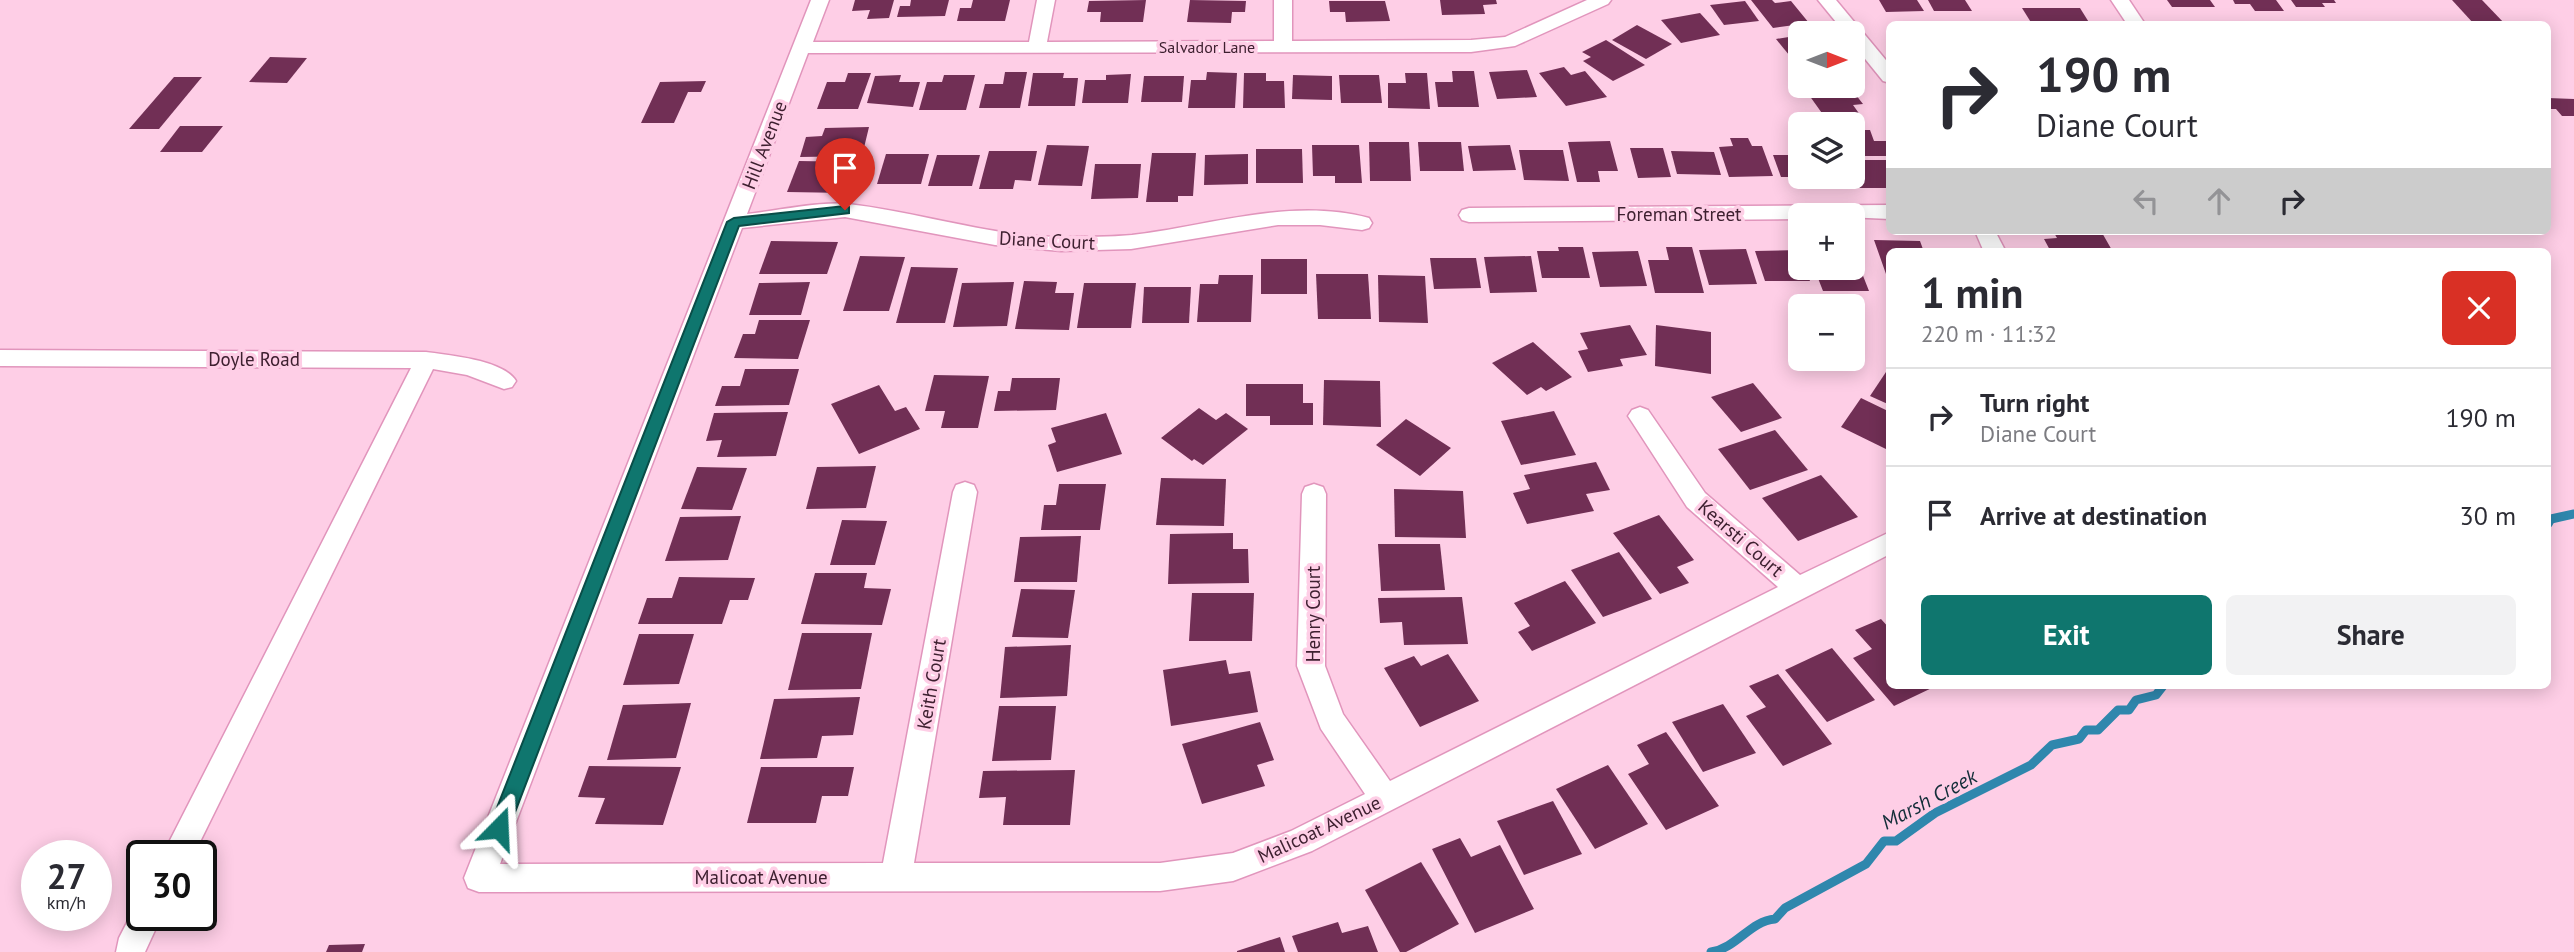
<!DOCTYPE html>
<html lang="en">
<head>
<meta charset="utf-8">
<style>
  body { margin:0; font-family:"PT Sans",sans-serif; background:#f2f2f3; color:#2b2b33; height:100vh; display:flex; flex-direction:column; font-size:26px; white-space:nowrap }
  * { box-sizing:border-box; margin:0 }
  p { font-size:23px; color:#7c7c81 }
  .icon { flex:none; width:38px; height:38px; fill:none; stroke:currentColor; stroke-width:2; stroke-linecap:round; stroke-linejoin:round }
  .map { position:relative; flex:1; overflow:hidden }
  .panel { position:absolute; left:1886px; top:248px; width:665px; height:441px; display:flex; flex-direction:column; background:#fff; border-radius:10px; box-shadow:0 4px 18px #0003 }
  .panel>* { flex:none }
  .hud { position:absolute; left:1886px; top:21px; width:665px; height:214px; border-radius:10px; box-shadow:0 4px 18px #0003; background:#fff; color:#2b2b33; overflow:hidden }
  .needle { width:46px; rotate:90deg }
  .buttons { position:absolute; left:1788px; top:21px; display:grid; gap:14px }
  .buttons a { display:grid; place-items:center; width:77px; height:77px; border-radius:10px; background:#fff; box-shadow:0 4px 18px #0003; font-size:35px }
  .speed { position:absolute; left:21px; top:840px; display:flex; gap:14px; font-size:35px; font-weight:700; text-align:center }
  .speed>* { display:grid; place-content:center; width:91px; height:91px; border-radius:50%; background:#fff; box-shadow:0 4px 18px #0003; line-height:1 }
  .speed small { font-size:18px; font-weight:400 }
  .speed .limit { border:4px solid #111; border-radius:10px; background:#fff; color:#111 }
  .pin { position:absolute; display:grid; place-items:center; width:60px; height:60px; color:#fff; margin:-72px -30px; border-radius:50% 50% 50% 0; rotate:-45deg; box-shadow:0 0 7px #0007 }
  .pin .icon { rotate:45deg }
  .me { position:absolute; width:77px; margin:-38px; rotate:21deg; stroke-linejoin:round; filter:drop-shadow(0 0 5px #0008) }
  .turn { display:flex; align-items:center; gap:24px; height:147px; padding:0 35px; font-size:32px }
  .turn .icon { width:91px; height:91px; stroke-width:2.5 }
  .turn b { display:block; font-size:49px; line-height:60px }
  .lanes { display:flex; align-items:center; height:66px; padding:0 35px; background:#0003; justify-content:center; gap:35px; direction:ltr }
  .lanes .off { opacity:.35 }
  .round { display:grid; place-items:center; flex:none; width:74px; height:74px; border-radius:10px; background:#f2f2f3 }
  .head { display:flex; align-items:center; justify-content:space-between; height:119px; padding:0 35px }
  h1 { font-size:42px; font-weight:700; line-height:52px }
  .action { display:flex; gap:14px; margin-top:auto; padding:14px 35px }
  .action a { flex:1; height:80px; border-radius:10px; background:#0f766e; color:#fff; font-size:28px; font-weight:700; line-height:80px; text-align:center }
  .action a+a { background:#f2f2f3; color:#2b2b33 }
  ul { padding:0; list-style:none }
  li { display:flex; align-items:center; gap:21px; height:98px; padding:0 35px; border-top:2px solid #e1e1e2 }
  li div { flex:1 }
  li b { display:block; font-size:26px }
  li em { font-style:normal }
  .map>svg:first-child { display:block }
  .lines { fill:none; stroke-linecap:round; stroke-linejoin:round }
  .stream { stroke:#2f87ad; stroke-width:9 }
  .building { fill:#712f55 }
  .street-casing { stroke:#e195bc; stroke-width:3 }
  .street { fill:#fff; fill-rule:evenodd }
  .route { fill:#0f766e; stroke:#0a4d48; stroke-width:2 }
  .labels { text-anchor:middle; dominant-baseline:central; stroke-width:7; stroke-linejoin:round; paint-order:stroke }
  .far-street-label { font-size:16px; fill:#3e2030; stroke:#fecee6 }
  .street-label { font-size:19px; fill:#3e2030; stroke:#fecee6 }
  .water-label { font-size:21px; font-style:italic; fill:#132e39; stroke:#fecee6 }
</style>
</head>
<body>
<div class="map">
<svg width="2574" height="952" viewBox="0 0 2574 952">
  <rect width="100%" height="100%" fill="#fecee6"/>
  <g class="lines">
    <!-- stream -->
    <g class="stream">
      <path d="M2548,524L2551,519L2574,514"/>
      <path d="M1711,952C1737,948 1750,921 1775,919L1785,908L1866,864L1884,841H1896L1935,813L2031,765L2052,745L2079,739L2086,730H2098L2118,710H2129L2136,700L2156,695L2163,686"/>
    </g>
  </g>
  <!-- building -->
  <g class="building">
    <path d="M855,0H894L889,18L867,19L870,10L852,11Z"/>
    <path d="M911,0H949L945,16L897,17L900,6H910Z"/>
    <path d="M973,0H1010L1005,21H957L960,8H971Z"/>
    <path d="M1146,0L1143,22H1100L1101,12H1087L1089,1Z"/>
    <path d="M1190,0L1246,1L1245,12H1232L1231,23L1187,22Z"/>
    <path d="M1440,0H1496L1497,4L1483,5L1485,14L1442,15Z"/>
    <path d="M1751,0H1772L1775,3L1791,1L1809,23L1773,28Z"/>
    <path d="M1879,0H1917L1924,11L1886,12Z"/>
    <path d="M1928,0H1965L1972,11H1934Z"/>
    <path d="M2167,0H2210L2215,7H2172Z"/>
    <path d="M2233,0H2276L2284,11H2255L2250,4H2235Z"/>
    <path d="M2291,0H2334L2336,3H2322L2325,7H2296Z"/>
    <path d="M2452,0H2482L2505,24H2474Z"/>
    <path d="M1329,1H1385L1390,21L1346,22L1345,12H1330Z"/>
    <path d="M1745,1L1759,21L1724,25L1710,5Z"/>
    <path d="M2022,8H2080L2090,24H2032Z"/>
    <path d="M1700,13L1720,35L1681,43L1661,20Z"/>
    <path d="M1637,25L1672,44L1646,59L1612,40Z"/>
    <path d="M1801,35V60L1794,61L1776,39Z"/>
    <path d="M1606,40L1645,65L1613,81L1583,61L1591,57L1582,52Z"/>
    <path d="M270,57L307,58L287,83L249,82Z"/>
    <path d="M1564,67L1571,75L1585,71L1607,97L1566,106L1539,73Z"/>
    <path d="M1527,70L1537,97L1497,99L1489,72Z"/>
    <path d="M1452,71H1474L1479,107H1438L1435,82H1453Z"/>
    <path d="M1005,72H1027L1020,108H979L985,84H1003Z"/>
    <path d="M1207,72L1237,73L1235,108H1188L1191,80H1206Z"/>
    <path d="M848,73H871L858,109H817L827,82H845Z"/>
    <path d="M1033,73H1064L1063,78H1078L1075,106H1028Z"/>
    <path d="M1244,73H1266V81H1284L1285,108H1243Z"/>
    <path d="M1405,73H1427L1430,109L1388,108V83H1406Z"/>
    <path d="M1131,74L1128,103H1082L1085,80H1106V75Z"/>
    <path d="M901,75L899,82H920L913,107L867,103L875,76Z"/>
    <path d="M944,75H975L966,110H919L927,82H942Z"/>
    <path d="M1293,75L1332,76V100L1292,99Z"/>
    <path d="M1339,75H1379L1382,103H1341Z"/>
    <path d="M1144,76H1184L1182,102H1141Z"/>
    <path d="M174,77H202L159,129H129Z"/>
    <path d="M706,81L701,92H688L674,123H641L660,82Z"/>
    <path d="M1852,90L1863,104L1853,105L1863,119L1829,123L1809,95Z"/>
    <path d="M2548,98L2574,99V116H2562L2556,109H2548Z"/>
    <path d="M180,126H223L202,152H160Z"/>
    <path d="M869,127L862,156L800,157L806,137L822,136L825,128Z"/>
    <path d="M1853,130H1870L1874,141H1890V156H1853Z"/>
    <path d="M1730,138H1748L1752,146H1762L1773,176L1729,177L1719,147L1733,146Z"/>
    <path d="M1610,141L1618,171H1598L1600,182H1577L1568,142Z"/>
    <path d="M1369,142H1409L1411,181H1370Z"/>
    <path d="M1418,142H1461L1464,171H1420Z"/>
    <path d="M1047,145L1089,146L1082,186L1038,185Z"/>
    <path d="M1312,145H1359L1362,183H1335V176H1313Z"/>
    <path d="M1510,145L1516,170L1473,171L1468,146Z"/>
    <path d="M1630,148H1663L1671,177L1638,178Z"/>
    <path d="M1256,149H1302L1303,183H1256Z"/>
    <path d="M1519,150H1563L1569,181L1524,180Z"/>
    <path d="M989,151H1037L1031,181L1015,180L1013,189H979Z"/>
    <path d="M1671,151L1714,152L1721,175L1677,174Z"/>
    <path d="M1152,153H1196L1193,196H1178V202H1146Z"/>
    <path d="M886,154H929L921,184H877Z"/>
    <path d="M1248,154V184L1204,185L1205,155Z"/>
    <path d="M937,155H980L972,186H928Z"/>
    <path d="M1773,155H1801V177H1781Z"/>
    <path d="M1853,160H1890V188H1851L1847,177H1853Z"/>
    <path d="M799,161L857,162L847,193L787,192Z"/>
    <path d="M1095,164H1141L1138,198L1091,199Z"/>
    <path d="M2053,231H2101L2113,252H2051L2044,239L2057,238Z"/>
    <path d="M1874,240L1920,241L1924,252H1890V275L1886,274Z"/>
    <path d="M771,241L838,242L827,274H759Z"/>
    <path d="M1558,247H1583L1590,278H1542L1537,251H1559Z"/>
    <path d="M1666,247H1692L1704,293H1655L1648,260H1669Z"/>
    <path d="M1746,249L1757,284L1709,285L1699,250Z"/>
    <path d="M1799,250L1801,268H1805L1810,281H1765L1755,251Z"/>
    <path d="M1638,251L1647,286L1600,287L1592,252Z"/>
    <path d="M860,256L905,257L889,311H843Z"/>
    <path d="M1531,256L1537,292L1490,293L1484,257Z"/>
    <path d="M1430,258H1476L1481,288L1434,289Z"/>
    <path d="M1853,258H1856L1869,291H1823L1814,268H1853Z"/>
    <rect x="1261" y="259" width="46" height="35"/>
    <path d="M911,267L958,268L945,323H896Z"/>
    <path d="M1316,274H1368L1371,319H1318Z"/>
    <path d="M1219,275H1253L1251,322H1197L1200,284H1218Z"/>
    <path d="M1378,275L1425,276L1428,323L1379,322Z"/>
    <path d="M1024,281L1057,282L1055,293H1074L1069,330L1015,329Z"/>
    <path d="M810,282L801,315H749L759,283Z"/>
    <path d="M1014,282L1007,326L953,327L962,283Z"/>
    <path d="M1084,283H1136L1131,328H1077Z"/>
    <path d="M1144,287H1191L1189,323H1142Z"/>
    <path d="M759,320H810L798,359L734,358L743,334H755Z"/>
    <path d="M1630,325L1647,355L1620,359L1623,366L1588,372L1578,351L1588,349L1580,333Z"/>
    <path d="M1656,325L1711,332V374L1655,366Z"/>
    <path d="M1533,342L1572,377L1546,391L1541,387L1527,395L1492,363Z"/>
    <path d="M1890,366V405L1870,396Z"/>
    <path d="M745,369H799L789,405L715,406L722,386H740Z"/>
    <path d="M934,375L989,376L978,428H941L945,411H925Z"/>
    <path d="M1012,378H1060L1056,410L994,411L998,391H1010Z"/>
    <path d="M1324,380L1380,381L1381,427L1323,425Z"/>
    <path d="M1753,383L1782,418L1741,432L1711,397Z"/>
    <path d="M1246,384H1303V403H1313V425H1270V416H1246Z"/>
    <path d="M879,385L895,411L906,407L920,429L859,454L831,404Z"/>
    <path d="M1861,398L1890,412V451L1841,427Z"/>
    <path d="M1199,408L1216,420L1226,413L1248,429L1203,465L1194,459L1192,461L1161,438Z"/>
    <path d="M1554,411L1576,455L1521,465L1501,421Z"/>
    <path d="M788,412L776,456L717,457L722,440L706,441L714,413Z"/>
    <path d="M1106,413L1122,454L1057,472L1048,445L1056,442L1051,428Z"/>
    <path d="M1406,419L1451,448L1420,476L1376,445Z"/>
    <path d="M1775,430L1808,470L1750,490L1718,449Z"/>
    <path d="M1596,462L1610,490L1586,494L1594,511L1527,524L1513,493L1530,489L1524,475Z"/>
    <path d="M876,466L866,508L806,509L817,467Z"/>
    <path d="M697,467L747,468L732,510L681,509Z"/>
    <path d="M1821,475L1858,517L1798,541L1762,498Z"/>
    <path d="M1161,478L1226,479L1224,526L1156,525Z"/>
    <path d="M1059,484H1106L1100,530H1041L1044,505H1056Z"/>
    <path d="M1394,489L1463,491L1466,538L1395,537Z"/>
    <path d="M1659,515L1694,560L1677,567L1689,583L1660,594L1613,533Z"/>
    <path d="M741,516L728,560L665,561L680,517Z"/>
    <path d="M842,520L887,521L875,565H830Z"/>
    <path d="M1233,533V549H1248L1249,583L1168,584L1170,534Z"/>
    <path d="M1081,536L1077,582H1014L1020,537Z"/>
    <path d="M1378,544H1440L1445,590L1381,591Z"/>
    <path d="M1619,552L1652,599L1603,617L1571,570Z"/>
    <path d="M815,573H867L864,588L891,589L882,625L801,624Z"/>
    <path d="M679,577L755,578L748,600H730L722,624H638L647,598H672Z"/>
    <path d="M1565,581L1596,623L1532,651L1518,632L1530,626L1514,603Z"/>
    <path d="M1021,589L1075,590L1068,638L1012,637Z"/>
    <path d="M1192,593H1254L1252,641H1189Z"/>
    <path d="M1462,597L1468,644L1404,645L1402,622L1380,623L1378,598Z"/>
    <path d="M1881,619L1890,629V686H1936L1894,706L1853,658L1872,649L1855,630Z"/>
    <path d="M802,633H872L861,689L788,690Z"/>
    <path d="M639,634H694L679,684L623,685Z"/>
    <path d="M1071,645L1067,696L1000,698L1005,647Z"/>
    <path d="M1832,648L1875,700L1827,722L1785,670Z"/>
    <path d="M1448,654L1479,701L1420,727L1384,668L1414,656L1421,666Z"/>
    <path d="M1226,660L1229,674L1250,671L1258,712L1171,726L1163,670Z"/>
    <path d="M1778,674L1832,744L1783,766L1746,716L1766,707L1749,686Z"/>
    <path d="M860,697L853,735L822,736L817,758L760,759L774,699Z"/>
    <path d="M691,703L676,758L607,760L623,705Z"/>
    <path d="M1723,704L1756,753L1703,772L1672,722Z"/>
    <path d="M999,706H1056L1051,760L992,761Z"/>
    <path d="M1260,722L1274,760L1257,765L1265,786L1202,804L1182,744Z"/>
    <path d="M1666,732L1719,806L1666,830L1628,774L1649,764L1637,745Z"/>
    <path d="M1608,765L1648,824L1595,849L1556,789Z"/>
    <path d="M589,766L681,767L663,825L595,824L605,798L578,797Z"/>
    <path d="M761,767H854L848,796H822L816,823H747Z"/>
    <path d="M1075,770L1070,825H1003L1006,797L979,798L983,771Z"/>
    <path d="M1553,801L1582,854L1524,875L1497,821Z"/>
    <path d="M1460,838L1471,857L1500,845L1534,909L1475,933L1432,849Z"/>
    <path d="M1421,862L1459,924L1406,952H1400L1365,890Z"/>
    <path d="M1338,922L1342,933L1368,926L1378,952H1298L1292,936Z"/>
    <path d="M1280,937L1285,952H1237V951Z"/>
    <path d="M365,944L362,952H326L329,945Z"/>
  </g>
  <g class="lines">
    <!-- street casing -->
    <g class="street-casing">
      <g id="street">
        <path d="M811,0H829L813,42H1029L1037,0H1055L1047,42L1274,41V0H1292V41L1471,40L1505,37L1587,0H1611L1608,4L1515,46L1471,52L808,53L747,214C774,211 823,201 848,204C920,212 990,237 1063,237C1086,237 1110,237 1132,235C1210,226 1291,197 1369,218L1372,223L1369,228L1362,230L1320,225H1278L1131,249L1061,251L995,245L845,217L742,228L500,864L883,863L953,492L956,485L965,482L974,485L977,492L914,863H1160L1233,853L1291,831L1365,794L1321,729L1297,666L1302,494L1305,487L1314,484L1323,487L1326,494L1325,666L1343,714L1390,781L1778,587L1687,507L1632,422L1628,416L1632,410L1640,407L1648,410L1705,493L1800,575L1890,532V554L1312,851L1233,881L1160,891L479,892L468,888L464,878Z"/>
        <path d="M1818,0H1836L1890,65V83L1883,81L1853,44V33H1845Z"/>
        <path d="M2111,0H2129L2145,24H2127Z"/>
        <path d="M1890,205V219L1801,215V219L1469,222L1462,220L1459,215L1462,210L1469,208Z"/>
        <path d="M1975,231H1995L2006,252H1984Z"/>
        <path d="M0,350L426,352C448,355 504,360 516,381L512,387L504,389L467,375L433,369L193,856H162L411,368L0,366Z"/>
        <path d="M142,902V915H162L145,952H116L119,938L136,905Z"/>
      </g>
    </g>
    <!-- street -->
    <use href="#street" class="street"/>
  </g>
  <!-- route -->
  <path class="route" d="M845,206L849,207V213L739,226L509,828L506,834L499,837L492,834L489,828L727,222L734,218Z"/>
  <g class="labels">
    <!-- far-street labels -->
    <g class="far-street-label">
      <text x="1207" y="47">Salvador Lane</text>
    </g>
    <!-- street labels -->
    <g class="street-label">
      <text transform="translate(764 145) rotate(-69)">Hill Avenue</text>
      <text x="1679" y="214">Foreman Street</text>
      <text transform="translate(1047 240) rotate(3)">Diane Court</text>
      <text x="254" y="359">Doyle Road</text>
      <text transform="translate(1741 538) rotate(41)">Kearsti Court</text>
      <text transform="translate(1313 614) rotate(-90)">Henry Court</text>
      <text transform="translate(931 684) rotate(-80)">Keith Court</text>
      <text transform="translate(1319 829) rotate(-25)">Malicoat Avenue</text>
      <text x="761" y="877">Malicoat Avenue</text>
    </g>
    <!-- water labels -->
    <g class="water-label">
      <text transform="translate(1929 799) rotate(-28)">Marsh Creek</text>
    </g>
  </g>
</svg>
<div class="buttons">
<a><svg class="needle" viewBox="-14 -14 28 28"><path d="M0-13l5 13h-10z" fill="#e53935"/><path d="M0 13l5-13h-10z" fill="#7c7c81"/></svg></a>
<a><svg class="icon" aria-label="layers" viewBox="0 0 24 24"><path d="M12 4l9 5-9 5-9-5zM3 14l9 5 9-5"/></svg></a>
<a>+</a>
<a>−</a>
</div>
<div class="speed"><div>27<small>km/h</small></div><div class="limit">30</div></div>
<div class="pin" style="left:845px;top:210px;background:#d93025"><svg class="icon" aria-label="arrive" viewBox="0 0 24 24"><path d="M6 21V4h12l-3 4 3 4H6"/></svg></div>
<svg class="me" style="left:499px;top:828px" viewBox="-20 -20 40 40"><path d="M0-17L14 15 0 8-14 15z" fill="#0f766e" stroke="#fff" stroke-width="4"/></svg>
<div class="hud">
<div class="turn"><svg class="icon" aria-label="right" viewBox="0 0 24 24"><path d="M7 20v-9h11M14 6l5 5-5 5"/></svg><div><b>190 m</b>Diane Court</div></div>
<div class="lanes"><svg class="icon off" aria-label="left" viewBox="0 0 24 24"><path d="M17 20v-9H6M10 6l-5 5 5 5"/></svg><svg class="icon off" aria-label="ahead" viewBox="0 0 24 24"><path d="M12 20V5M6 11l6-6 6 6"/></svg><svg class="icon" aria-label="right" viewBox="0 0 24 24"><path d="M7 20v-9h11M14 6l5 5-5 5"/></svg></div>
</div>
<section class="panel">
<div class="head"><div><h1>1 min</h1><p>220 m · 11:32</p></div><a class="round" style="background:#d93025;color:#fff"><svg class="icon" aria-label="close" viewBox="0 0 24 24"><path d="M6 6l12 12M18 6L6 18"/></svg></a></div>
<ul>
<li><svg class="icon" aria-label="right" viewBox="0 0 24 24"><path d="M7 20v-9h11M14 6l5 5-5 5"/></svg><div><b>Turn right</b><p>Diane Court</p></div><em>190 m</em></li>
<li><svg class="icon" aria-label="arrive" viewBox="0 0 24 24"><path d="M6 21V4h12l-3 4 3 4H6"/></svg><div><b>Arrive at destination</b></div><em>30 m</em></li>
</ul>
<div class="action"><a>Exit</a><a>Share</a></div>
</section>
</div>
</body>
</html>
